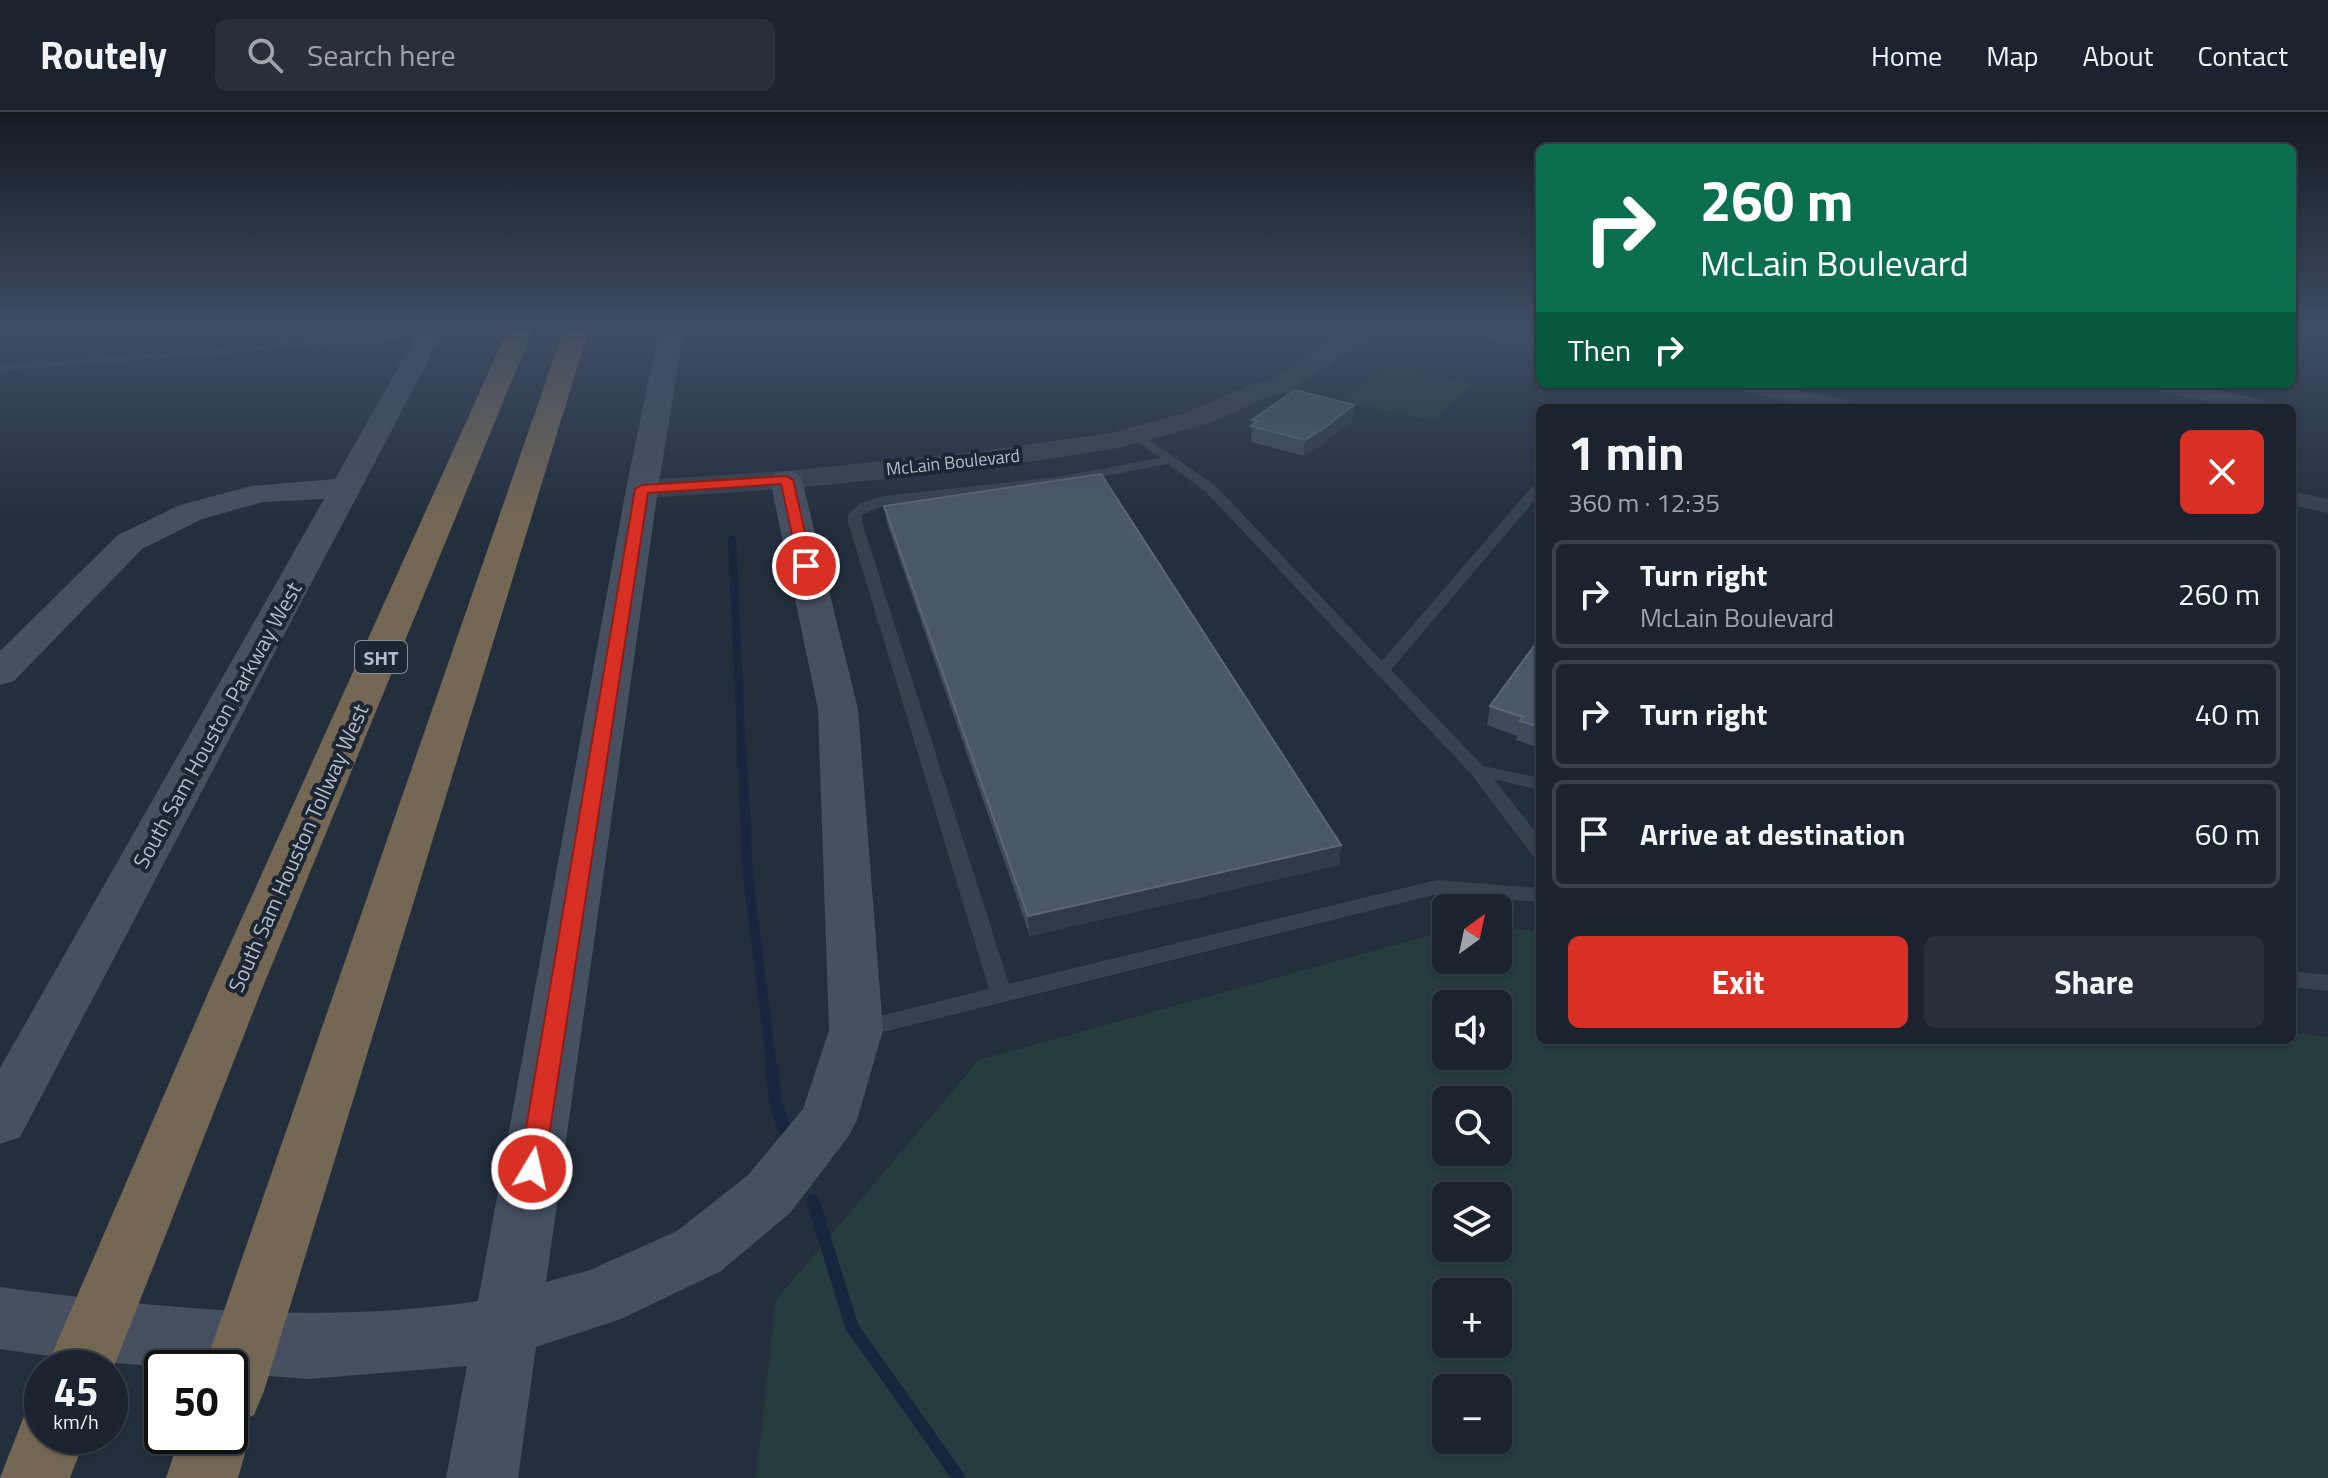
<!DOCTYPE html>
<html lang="en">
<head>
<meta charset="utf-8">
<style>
  body { margin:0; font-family:"Titillium Web",sans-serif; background:#282f3a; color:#f1f3f6; height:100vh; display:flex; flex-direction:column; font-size:30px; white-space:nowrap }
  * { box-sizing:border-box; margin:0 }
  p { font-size:26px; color:#a0a4aa }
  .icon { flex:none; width:44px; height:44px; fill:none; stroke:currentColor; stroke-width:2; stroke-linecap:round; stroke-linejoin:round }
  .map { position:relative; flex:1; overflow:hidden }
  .panel { position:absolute; left:1536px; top:292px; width:760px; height:640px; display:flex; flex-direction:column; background:#1b232e; border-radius:12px; box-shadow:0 2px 6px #0004,0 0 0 2px #39404a }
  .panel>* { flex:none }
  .hud { position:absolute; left:1536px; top:32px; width:760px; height:244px; border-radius:12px; box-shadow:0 2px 6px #0004,0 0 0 2px #39404a; background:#0b6e4f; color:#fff; overflow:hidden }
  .needle { width:52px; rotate:33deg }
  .buttons { position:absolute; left:1432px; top:782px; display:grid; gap:16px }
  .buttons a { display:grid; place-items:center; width:80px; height:80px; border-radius:12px; background:#1b232e; box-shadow:0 2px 6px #0004,0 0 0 2px #39404a; font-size:40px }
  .speed { position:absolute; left:24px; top:1238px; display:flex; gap:16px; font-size:40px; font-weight:700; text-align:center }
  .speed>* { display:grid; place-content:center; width:104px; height:104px; border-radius:50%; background:#1b232e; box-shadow:0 2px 6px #0004,0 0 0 2px #39404a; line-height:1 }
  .speed small { font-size:20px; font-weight:400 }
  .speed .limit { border:4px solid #111; border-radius:12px; background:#fff; color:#111 }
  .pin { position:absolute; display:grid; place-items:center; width:68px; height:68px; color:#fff; margin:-34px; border:4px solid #fff; border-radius:50%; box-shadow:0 2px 8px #0007 }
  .me { position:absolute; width:88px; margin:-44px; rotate:9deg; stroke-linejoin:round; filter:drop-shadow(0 0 6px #0008) }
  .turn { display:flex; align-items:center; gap:28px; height:168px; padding:0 32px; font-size:36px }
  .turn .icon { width:104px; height:104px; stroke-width:2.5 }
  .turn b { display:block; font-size:56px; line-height:68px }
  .then { display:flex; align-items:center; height:76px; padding:0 32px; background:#0003; gap:16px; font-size:30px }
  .round { display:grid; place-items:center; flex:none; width:84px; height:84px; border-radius:12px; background:#282f3a }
  .head { display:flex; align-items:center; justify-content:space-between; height:136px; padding:0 32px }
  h1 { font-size:48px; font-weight:700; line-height:60px }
  .action { display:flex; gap:16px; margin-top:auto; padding:16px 32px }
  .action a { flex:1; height:92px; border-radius:12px; background:#d93025; color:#fff; font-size:32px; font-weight:700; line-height:92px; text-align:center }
  .action a+a { background:#282f3a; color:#f1f3f6 }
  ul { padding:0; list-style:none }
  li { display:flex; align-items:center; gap:24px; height:108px; margin:0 16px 12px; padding:0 16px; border:4px solid #39404a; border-radius:12px }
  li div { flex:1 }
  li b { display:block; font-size:30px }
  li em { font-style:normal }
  header { display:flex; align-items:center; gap:48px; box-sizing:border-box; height:112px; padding:0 40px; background:#1b232e; border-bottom:2px solid #39404a }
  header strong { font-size:38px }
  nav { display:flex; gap:44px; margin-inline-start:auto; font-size:28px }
  .search { width:560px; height:72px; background:#282f3a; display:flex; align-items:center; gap:20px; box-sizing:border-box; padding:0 28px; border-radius:12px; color:#a0a4aa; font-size:30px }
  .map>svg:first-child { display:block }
  .green { fill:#263c3f; fill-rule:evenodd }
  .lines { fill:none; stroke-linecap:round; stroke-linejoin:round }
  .stream-far2 { stroke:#17263c; stroke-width:8 }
  .stream-far1 { stroke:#17263c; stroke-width:10 }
  .stream { stroke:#17263c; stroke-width:13 }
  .service { fill:#38414e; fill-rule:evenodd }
  .minor { fill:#38414e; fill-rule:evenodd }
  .tertiary { fill:#38414e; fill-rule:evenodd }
  .secondary { fill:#465061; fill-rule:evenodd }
  .motorway { fill:#746855; fill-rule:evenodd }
  .wall { fill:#3f4b5c }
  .shaded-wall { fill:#2f3b4b }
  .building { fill:#4b5868; stroke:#5c6777; stroke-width:2 }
  .route { fill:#d93025; stroke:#8d1f18; stroke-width:2 }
  .labels { text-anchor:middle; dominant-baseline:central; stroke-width:8; stroke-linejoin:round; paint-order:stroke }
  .far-street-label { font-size:18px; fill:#b4bcc9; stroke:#1d2633 }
  .shield { fill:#1d2633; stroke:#878f9c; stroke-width:2 }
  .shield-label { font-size:20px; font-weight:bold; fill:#b4bcc9 }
  .street-label { font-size:22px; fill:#b4bcc9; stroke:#1d2633 }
</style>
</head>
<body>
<header>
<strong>Routely</strong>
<div class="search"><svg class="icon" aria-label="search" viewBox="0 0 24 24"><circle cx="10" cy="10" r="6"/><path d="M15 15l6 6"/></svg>Search here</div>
<nav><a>Home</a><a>Map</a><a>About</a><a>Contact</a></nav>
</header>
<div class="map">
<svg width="2328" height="1366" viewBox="0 0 2328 1366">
  <rect width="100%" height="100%" fill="#242f3e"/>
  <!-- green -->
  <g class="green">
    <path d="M1388,254L1472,273L1432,309L1345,288Z"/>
    <path d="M1498,814L1540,820V928H2292V920L2328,925V1366H756L776,1188L979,948L1446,819V848H1498ZM1498,892V944H1446V892ZM1446,988H1498V1040H1446ZM1498,1084V1136H1446V1084ZM1446,1180H1498V1232H1446ZM1446,1276H1498V1328H1446Z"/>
  </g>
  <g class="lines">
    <!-- stream-far2 -->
    <path class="stream-far2" d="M732,428L742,644"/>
    <!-- stream-far1 -->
    <path class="stream-far1" d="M742,642L748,763L772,958"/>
    <!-- stream -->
    <g class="stream">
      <path d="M772,956L776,993L785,1018"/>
      <path d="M813,1089L852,1215L959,1366"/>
    </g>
    <!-- service -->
    <g class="service">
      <path d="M137,217H148L144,222L249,217L244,220L130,228L129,226Z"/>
      <path d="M429,220L434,223L433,225L0,259V253Z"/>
      <path d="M1136,319L1216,374L1382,549L1535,371L1540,370V382L1391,558L1483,654L1540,666V678L1494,667L1540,726V745L1533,744L1471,662L1206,380L1168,352L1057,373L886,392L862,403V410L1009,872L1437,768L1540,776V790L1437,782L859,926L851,923L848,917L851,911L989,877L848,410V402L861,391L884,384L1057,365L1160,346L1132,326L1130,323Z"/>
      <path d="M2292,859L2328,863V879L2292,875Z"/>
    </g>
    <!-- minor -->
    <g class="minor">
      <path d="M1458,217H1497L1540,226V238L1461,221Z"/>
      <path d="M1724,272H1766L1852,289L1863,296H1820L1728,276Z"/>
      <path d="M2141,272C2186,272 2226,276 2268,291L2271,296H2240L2152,278Z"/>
      <path d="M2292,379L2328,387V401L2292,393Z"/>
    </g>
    <!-- tertiary -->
    <path class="tertiary" d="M1351,217H1380L1288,280L1265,286L1208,312L1113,337L983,357L786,377L642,386L631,383L627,377L631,371L642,368L786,359L983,339L1111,321L1188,300L1247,274L1270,268Z"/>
    <!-- secondary -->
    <g class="secondary">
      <path d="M420,217H445L20,1025L0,1032V956L324,387L263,390L202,407L142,437L14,569L0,573V539L118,423L180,393L251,374L335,367Z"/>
      <path d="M659,217H684L658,377L546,1170L590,1158L677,1119L748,1063L803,997L829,918L818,597L770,368L775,361L786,359L797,361L802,368L858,597L883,918L857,1008L848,1025L790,1101L721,1159L621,1207L536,1235L518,1366H446L467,1254L309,1267L230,1261V1256C152,1256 77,1249 0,1237V1175C154,1196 324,1213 478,1189L626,377Z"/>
    </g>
    <!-- motorway -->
    <g class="motorway">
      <path d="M508,217H533L264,872L110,1265V1256H46L212,872Z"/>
      <path d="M564,217H589L264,1279L254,1303L243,1308L250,1324L238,1366H166L180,1324H230V1256H204Z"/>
      <path d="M42,1293V1324H86L70,1366H0L26,1299Z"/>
    </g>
  </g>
  <!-- wall -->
  <g class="wall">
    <path d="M1252,308L1352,309L1326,329L1304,344L1251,330Z"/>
    <path d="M884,394L1341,733L1339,753L1030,824L887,411Z"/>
    <path d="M1540,526V636L1516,628L1517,624L1487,613L1490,594Z"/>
  </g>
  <!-- shaded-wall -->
  <g class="shaded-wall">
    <path d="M0,217H51L46,222L0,225Z"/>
    <path d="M1354,293L1352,309L1326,329L1304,344L1305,328Z"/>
    <path d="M1341,733L1339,753L1030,824L1028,804Z"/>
  </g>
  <!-- building -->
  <g class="building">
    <path d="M1295,278L1354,293L1328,313L1305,328L1251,314L1257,309L1252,308Z"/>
    <path d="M1101,362L1341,733L1028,804L884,394Z"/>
    <path d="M1540,526V615L1520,609L1523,605L1490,594Z"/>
  </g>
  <!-- sky -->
  <linearGradient id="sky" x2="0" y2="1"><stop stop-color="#141a22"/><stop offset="0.53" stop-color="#3f4d63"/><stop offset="1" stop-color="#3f4d63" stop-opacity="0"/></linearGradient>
  <rect width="2328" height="408" fill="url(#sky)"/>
  <!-- route -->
  <path class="route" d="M786,364L793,368L813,454L806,458L799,454L781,372L648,381L544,1057L540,1064L532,1068L523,1064L519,1057L635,377L642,373Z"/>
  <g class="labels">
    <!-- far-street labels -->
    <g class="far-street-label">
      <text transform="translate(953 350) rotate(-6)">McLain Boulevard</text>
    </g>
    <!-- shield labels -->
    <rect class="shield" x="355" y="529" width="52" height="32" rx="6"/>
    <g class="shield-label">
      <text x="381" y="545">SHT</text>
    </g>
    <!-- street labels -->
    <g class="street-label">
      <text transform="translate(217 613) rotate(-61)">South Sam Houston Parkway West</text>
      <text transform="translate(298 736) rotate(-66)">South Sam Houston Tollway West</text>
    </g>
  </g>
</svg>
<div class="buttons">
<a><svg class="needle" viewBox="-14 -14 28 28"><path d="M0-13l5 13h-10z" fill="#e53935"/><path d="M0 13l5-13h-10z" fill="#a0a4aa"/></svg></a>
<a><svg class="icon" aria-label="sound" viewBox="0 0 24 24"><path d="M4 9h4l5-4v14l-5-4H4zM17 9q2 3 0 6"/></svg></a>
<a><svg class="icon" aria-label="search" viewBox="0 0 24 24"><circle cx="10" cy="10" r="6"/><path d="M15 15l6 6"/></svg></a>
<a><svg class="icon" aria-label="layers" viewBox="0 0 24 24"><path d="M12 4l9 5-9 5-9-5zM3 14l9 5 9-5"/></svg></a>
<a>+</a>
<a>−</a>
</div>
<div class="speed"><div>45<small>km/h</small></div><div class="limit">50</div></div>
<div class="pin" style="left:806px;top:454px;background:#d93025"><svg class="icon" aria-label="arrive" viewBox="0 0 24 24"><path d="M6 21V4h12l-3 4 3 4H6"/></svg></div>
<svg class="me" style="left:532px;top:1057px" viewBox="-20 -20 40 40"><circle r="17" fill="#d93025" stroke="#fff" stroke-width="3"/><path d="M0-11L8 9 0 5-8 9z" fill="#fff"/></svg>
<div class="hud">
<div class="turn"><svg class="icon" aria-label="right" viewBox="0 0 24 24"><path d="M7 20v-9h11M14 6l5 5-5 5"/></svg><div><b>260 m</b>McLain Boulevard</div></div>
<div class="then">Then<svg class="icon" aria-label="right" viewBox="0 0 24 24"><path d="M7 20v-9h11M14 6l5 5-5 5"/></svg></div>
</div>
<section class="panel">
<div class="head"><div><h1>1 min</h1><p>360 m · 12:35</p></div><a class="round" style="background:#d93025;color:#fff"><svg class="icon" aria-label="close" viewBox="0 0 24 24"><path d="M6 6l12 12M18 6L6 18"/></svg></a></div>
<ul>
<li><svg class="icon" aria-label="right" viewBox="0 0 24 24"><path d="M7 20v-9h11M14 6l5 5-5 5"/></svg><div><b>Turn right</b><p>McLain Boulevard</p></div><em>260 m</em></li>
<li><svg class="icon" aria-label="right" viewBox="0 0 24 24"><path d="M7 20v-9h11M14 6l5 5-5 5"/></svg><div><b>Turn right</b></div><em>40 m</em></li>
<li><svg class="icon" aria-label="arrive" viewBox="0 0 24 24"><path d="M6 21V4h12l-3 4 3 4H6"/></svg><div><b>Arrive at destination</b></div><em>60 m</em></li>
</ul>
<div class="action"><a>Exit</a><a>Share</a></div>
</section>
</div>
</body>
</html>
